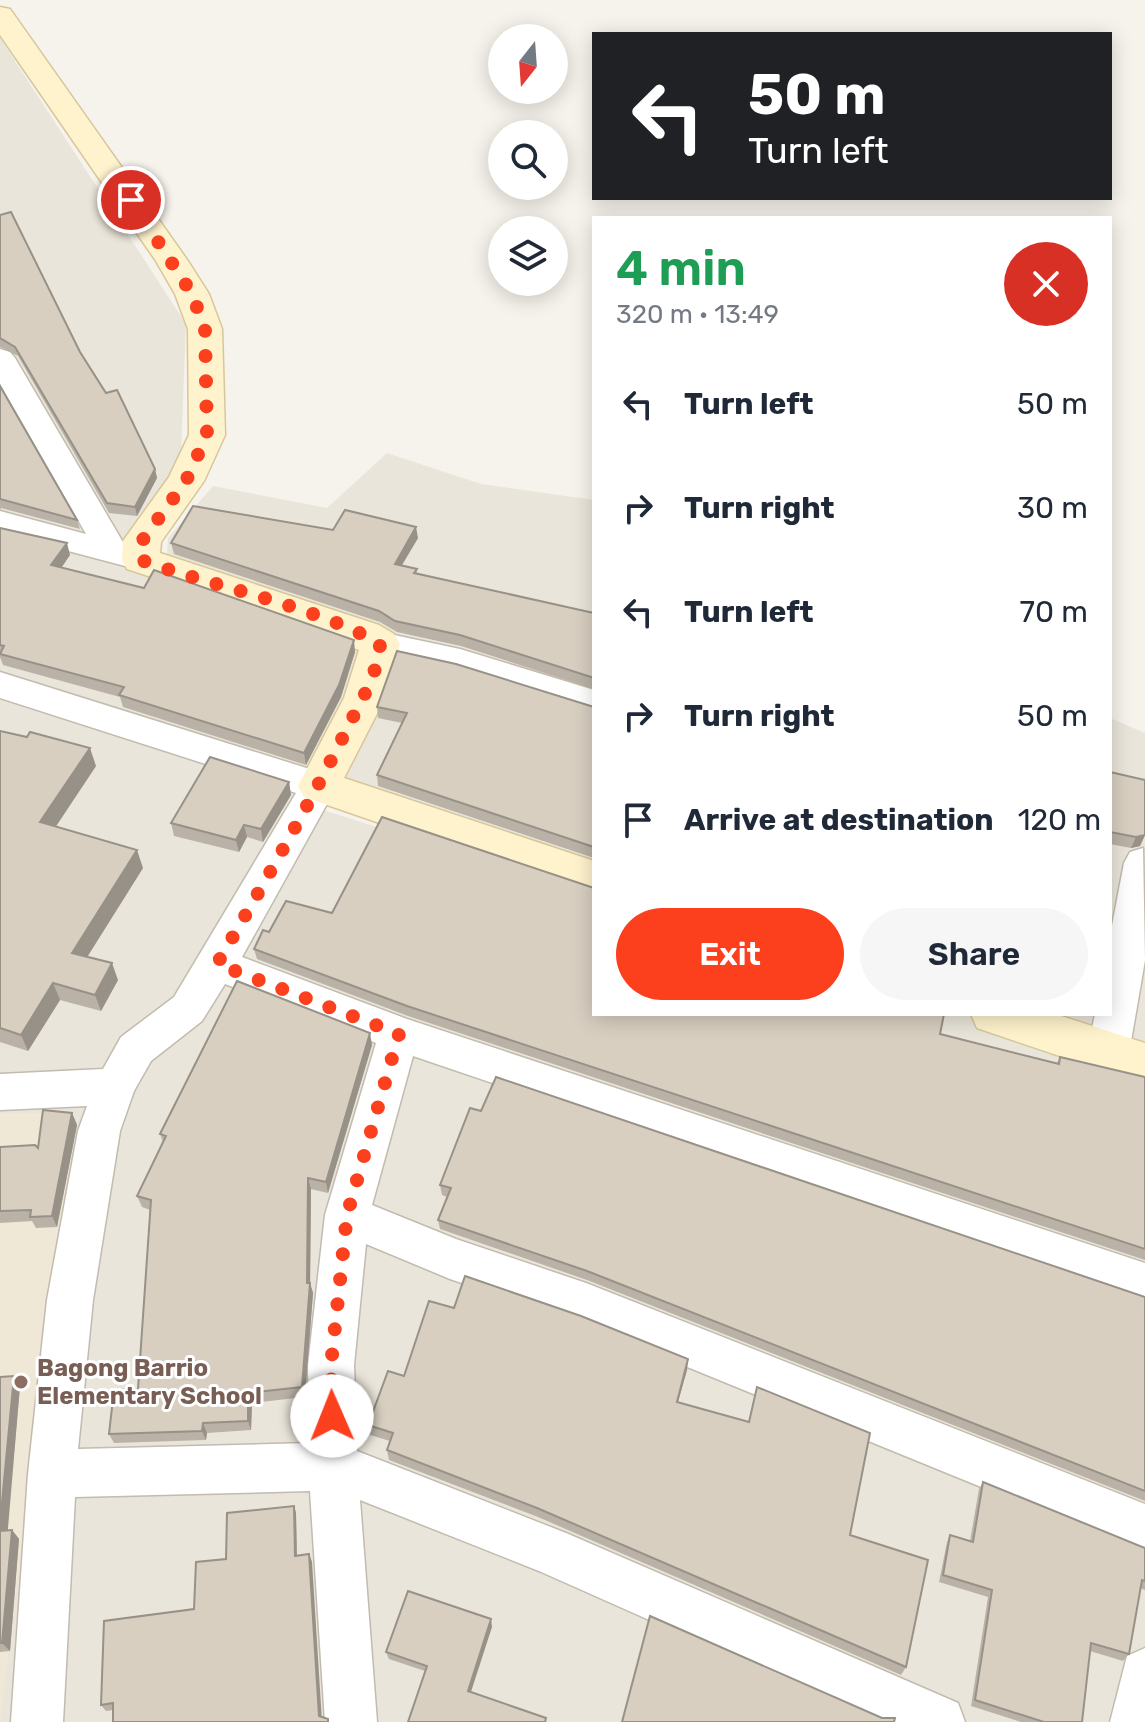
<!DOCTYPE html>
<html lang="en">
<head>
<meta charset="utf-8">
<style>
  body { margin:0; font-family:Rubik,sans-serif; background:#f6f6f7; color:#1f2937; height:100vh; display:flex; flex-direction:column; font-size:30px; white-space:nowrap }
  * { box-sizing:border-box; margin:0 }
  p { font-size:26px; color:#747a83 }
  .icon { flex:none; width:44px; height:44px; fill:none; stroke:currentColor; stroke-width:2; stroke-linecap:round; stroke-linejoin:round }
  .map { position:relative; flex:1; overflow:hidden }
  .sheet { position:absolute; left:592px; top:216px; width:520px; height:800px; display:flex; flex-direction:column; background:#fff; border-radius:0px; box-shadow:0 4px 20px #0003 }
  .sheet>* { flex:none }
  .guide { position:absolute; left:592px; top:32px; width:520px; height:168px; border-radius:0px; box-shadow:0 4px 20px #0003; background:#202124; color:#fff; overflow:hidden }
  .needle { width:52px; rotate:197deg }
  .buttons { position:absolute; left:488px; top:24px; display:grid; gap:16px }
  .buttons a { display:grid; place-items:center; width:80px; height:80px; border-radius:50%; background:#fff; box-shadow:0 4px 20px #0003; font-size:40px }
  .pin { position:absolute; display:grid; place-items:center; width:68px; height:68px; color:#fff; margin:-34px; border:4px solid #fff; border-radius:50%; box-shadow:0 2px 8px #0007 }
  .me { position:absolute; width:88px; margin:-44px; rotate:359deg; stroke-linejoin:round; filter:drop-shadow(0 0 6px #0008) }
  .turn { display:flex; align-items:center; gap:28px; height:168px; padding:0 24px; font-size:36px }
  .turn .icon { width:104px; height:104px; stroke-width:2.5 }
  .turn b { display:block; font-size:56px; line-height:68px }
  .round { display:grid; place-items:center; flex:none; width:84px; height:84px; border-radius:42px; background:#f6f6f7 }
  .overview { display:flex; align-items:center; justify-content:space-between; height:136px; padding:0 24px }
  h1 { font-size:48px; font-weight:600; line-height:60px; color:#1e9e55 }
  .primary-button { display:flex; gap:16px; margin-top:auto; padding:16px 24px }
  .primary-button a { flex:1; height:92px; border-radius:48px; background:#fc3f1d; color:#fff; font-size:32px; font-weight:600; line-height:92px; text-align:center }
  .primary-button a+a { background:#f6f6f7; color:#1f2937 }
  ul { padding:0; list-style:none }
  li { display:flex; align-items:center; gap:24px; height:104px; padding:0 24px }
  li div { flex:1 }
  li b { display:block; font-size:30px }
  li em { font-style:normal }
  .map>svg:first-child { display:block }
  .residential { fill:#eae5da }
  .education { fill:#efe8d6 }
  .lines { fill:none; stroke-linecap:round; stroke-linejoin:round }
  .street-casing { stroke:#c2bbae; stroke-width:3 }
  .secondary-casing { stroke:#d6c79b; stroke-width:3 }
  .street { fill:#fff; fill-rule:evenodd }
  .secondary { fill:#fff3cd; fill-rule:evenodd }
  .wall { fill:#bab2a6 }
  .shaded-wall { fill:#979187 }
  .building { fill:#d8cfc1; stroke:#979187; stroke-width:2 }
  .route { stroke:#fc3f1d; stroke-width:14; stroke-dasharray:0 25.2 }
  .education-dot { fill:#8d6e63; stroke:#fff; stroke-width:3 }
  .labels { text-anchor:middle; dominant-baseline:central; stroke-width:6; stroke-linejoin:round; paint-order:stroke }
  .near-education-label { font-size:24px; font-weight:bold; fill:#785e54; stroke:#fff; text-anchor:start }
</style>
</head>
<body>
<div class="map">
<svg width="1145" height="1722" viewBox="0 0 1145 1722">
  <rect width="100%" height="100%" fill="#f6f3ec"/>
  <!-- residential -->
  <g class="residential">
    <path d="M0,38L186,324L181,453L174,476L129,541L367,652L301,803L594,896V1014H969L1145,1070V1722H0Z"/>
    <path d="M387,453L481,484L594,500V868L337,786L396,645L201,574L167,555L168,538L213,486L327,508Z"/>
    <path d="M1110,718L1145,733V1045L1048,1014H1110Z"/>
  </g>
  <!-- education -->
  <path class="education" d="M0,1113H74L0,1722Z"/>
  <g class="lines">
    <!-- street casing -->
    <g class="street-casing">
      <g id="street">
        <path d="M0,349L10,352L15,358L124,544L137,547L141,555L137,563L125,566L0,533V511L86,534L0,384Z"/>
        <path d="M380,632L460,649L594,690V716L458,673L368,653L363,644L368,635Z"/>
        <path d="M0,672L332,776L337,786L242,957L407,1019L1145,1263V1305L413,1056L372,1205L456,1239L586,1283L1145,1504V1554L582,1324L450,1279L366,1244L354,1365L357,1451L566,1533L958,1703L965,1722H879L539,1571L360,1500L377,1722H325L310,1491L75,1497L63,1722H11L28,1474L47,1300L78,1131L87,1106L0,1110V1074L103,1069L121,1037L174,997L296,793L0,698ZM225,984L376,1043L325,1215L308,1365L309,1443L78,1449L93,1300L120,1131L134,1091L151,1061L202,1021Z"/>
        <path d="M1143,848L1145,960L1129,1053L1123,1065L1108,1071L1093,1065L1087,1053L1095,1014H1110V936L1124,863L1130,852Z"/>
        <path d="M1145,1648V1722H1110L1127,1656Z"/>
      </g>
    </g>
    <!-- secondary casing -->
    <g class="secondary-casing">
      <g id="secondary">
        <path d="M0,7L10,9L188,261L209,294L222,329L225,435L204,481L161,542L160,553L379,625L394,634L400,644L385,698L344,778L594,861V897L304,797L298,786L344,698L359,650L275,618L127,569L122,560L123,541L169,477L189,435L188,329L175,294L156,261L0,35Z"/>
        <path d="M971,1014H1055L1145,1043V1085L977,1028Z"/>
      </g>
    </g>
    <!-- street -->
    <use href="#street" class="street"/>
    <!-- secondary -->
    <use href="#secondary" class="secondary"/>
  </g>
  <!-- wall -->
  <g class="wall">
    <path d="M0,215L80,352L155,469L157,478L137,516L109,513L18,356L0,347Z"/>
    <path d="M0,386L77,520L80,529L1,508L0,510Z"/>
    <path d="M0,528L70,555L61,568L355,652L341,697L306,765L123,707L120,697L3,665L0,657Z"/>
    <path d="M333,530L418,538L402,565L417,569V573L594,613V689L461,646L397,632L380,622L174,554L171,543Z"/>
    <path d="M377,707H594V858L378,786L377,775L402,723L378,718Z"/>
    <path d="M0,731L96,766L55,827L143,868L87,957L118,980L101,1011L60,1000L28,1051L0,1042Z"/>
    <path d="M1110,772L1145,835L1140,846L1131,848L1110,844Z"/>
    <path d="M289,782L291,795L263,842L247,837L239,852L174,836L171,823Z"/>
    <path d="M332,913L594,1014L940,1034L1057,1063L1060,1057L1145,1077V1260L408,1016L257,959L254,949L269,932Z"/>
    <path d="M372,1045L328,1193L311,1189L310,1283L313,1293L305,1397L252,1403L251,1430L207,1433L206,1440L114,1443L109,1434L138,1389L150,1210L142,1207L137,1196L163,1142L160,1134Z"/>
    <path d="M72,1113L77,1125L57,1227L36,1228L32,1221L0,1223V1147L38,1148Z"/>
    <path d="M440,1185L1145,1297V1501L587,1280L440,1229L438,1220L447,1197L442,1195Z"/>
    <path d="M687,1370L678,1402L850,1535L906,1667L901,1675L538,1517L389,1460L387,1450L390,1441L370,1435L368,1425L404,1376Z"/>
    <path d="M14,1376L20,1386L7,1530H12L19,1539L10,1651L0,1652V1377Z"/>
    <path d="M983,1482L1145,1548V1590L1140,1588L1129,1654L1123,1661L1090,1651L1082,1722H1021L971,1706L988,1597L939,1582L947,1542L950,1535L970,1541L979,1489Z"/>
    <path d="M294,1506L296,1513L297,1556L309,1554L312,1562L113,1710L106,1711L101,1705L194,1609L226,1559Z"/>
    <path d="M492,1627L408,1722L425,1671L389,1659L386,1652Z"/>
  </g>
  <!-- shaded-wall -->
  <g class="shaded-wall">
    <path d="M155,469L157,478L137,516L135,507Z"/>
    <path d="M416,527L418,538L396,575L395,564Z"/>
    <path d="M67,543L70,555L55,577L51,565Z"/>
    <path d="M354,640L355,652L341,697L306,765L304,753Z"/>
    <path d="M90,748L96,766L47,840L40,822Z"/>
    <path d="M289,782L291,795L263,842L261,829Z"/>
    <path d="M244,825L247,837L239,852L236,840Z"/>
    <path d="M1145,835L1140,846L1131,848L1136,837Z"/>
    <path d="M137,850L143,868L79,970L72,953Z"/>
    <path d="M112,963L118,980L101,1011L95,995Z"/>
    <path d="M53,983L60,1000L28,1051L21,1035Z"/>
    <path d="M370,1033L372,1045L328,1193L326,1182Z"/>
    <path d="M72,1113L77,1125L57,1227L52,1216Z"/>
    <path d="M308,1178L311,1189L310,1293L307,1283Z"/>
    <path d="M310,1283L313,1293L305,1397L302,1387Z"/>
    <path d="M688,1359L687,1370L675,1412L677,1402Z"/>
    <path d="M14,1376L20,1386L7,1540L0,1532V1523Z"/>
    <path d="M248,1393L252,1403L251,1430L248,1421Z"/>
    <path d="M203,1423L207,1433L206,1440L202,1431Z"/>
    <path d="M294,1506L296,1513L297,1563L295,1556Z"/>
    <path d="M12,1530L19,1539L10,1651L2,1643Z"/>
    <path d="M309,1554L312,1562L322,1722L319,1716Z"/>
    <path d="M491,1619L492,1627L469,1698L468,1691Z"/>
  </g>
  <!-- building -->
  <g class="building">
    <path d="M11,212L80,352L106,393L117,390L155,469L135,507L107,503L15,347L0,338V215Z"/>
    <path d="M0,386L77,520L0,499Z"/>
    <path d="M193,506L333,530L345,510L416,527L395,564L417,569L414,573L594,613V678L460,635L395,621L379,611L171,543Z"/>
    <path d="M0,528L67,543L51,565L144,588L154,570L354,640L339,685L304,753L119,695L124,687L0,654L4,646L0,645Z"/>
    <path d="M397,651L456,664L594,707V847L377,775L407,713L377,707Z"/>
    <path d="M0,731L27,737L30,732L90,748L40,822L137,850L72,953L112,963L95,995L53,983L21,1035L0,1028Z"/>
    <path d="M210,757L289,782L261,829L244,825L236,840L171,823Z"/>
    <path d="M1110,772L1145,780V835L1136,837L1110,832Z"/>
    <path d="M382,817L594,888V1014H944L940,1034L1059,1064L1060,1057L1145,1077V1249L407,1006L254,949L263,930L269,932L286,901L332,913Z"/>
    <path d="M237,981L370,1033L326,1182L308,1178L307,1283H310L302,1387L248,1393V1421L203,1423L202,1431L109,1434L114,1390L138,1389L151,1200L137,1196L166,1136L160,1134Z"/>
    <path d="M496,1077L1145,1297V1491L587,1271L438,1220L451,1188L440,1185L470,1108L481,1111Z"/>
    <path d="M43,1110L72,1113L52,1216L30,1217L31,1210L0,1211V1147L35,1145L38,1148Z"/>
    <path d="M465,1276L581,1316L688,1359L677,1402L749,1422L757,1387L870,1433L850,1535L928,1560L906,1667L537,1508L387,1450L393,1433L368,1425L388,1371L404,1376L429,1301L454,1308Z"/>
    <path d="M14,1376L0,1523V1377Z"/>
    <path d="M983,1482L1145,1548V1581L1142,1580L1129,1654L1091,1643L1082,1722H1044L975,1700L992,1590L943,1575L950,1535L973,1542Z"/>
    <path d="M294,1506L295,1556L309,1554L319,1716L328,1719V1722H113V1703L101,1705L104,1621L194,1609L196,1562L226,1559L227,1513Z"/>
    <path d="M12,1530L2,1643H0V1531Z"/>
    <path d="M408,1591L491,1619L468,1691L546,1718L545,1722H408L427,1666L386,1652Z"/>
    <path d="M650,1616L882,1718H895L894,1722H622Z"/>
  </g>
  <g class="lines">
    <!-- route -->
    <path class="route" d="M131,200L192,294L205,329L207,435L186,481L142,541L141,560C213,587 316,606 380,644C378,675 360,702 347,729C307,809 262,887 217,964L399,1034L347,1215L331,1365L332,1416"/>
  </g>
  <!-- markers -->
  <circle class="education-dot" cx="21" cy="1382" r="8"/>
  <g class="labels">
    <!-- near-education labels -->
    <g class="near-education-label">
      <text x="37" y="1368">Bagong Barrio<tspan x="37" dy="28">Elementary School</tspan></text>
    </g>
  </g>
</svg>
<div class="buttons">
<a><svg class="needle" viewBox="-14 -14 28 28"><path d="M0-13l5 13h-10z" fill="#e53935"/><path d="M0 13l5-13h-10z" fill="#747a83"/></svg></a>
<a><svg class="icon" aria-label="search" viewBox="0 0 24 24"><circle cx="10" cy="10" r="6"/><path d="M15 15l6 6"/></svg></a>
<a><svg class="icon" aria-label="layers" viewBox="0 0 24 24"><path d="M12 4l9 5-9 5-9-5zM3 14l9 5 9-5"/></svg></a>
</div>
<div class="pin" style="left:131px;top:200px;background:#d93025"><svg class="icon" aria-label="arrive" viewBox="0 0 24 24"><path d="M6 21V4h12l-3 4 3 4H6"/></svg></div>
<svg class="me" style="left:332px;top:1416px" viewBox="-20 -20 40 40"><circle r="19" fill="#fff"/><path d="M0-13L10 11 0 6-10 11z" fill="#fc3f1d"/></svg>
<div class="guide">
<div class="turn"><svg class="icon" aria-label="left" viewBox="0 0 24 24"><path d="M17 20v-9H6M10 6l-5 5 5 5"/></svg><div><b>50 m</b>Turn left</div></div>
</div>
<section class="sheet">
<div class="overview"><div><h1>4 min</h1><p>320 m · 13:49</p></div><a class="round" style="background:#d93025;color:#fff"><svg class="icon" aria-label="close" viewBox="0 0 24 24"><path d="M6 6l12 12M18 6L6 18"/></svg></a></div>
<ul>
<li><svg class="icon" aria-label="left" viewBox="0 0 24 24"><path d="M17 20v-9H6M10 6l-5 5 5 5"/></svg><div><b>Turn left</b></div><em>50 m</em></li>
<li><svg class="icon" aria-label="right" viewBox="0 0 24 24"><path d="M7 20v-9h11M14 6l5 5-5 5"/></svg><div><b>Turn right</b></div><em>30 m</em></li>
<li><svg class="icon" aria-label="left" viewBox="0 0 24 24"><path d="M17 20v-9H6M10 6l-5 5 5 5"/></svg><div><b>Turn left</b></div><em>70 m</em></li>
<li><svg class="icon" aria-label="right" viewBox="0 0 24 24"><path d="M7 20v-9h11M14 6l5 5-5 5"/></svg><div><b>Turn right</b></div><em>50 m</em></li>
<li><svg class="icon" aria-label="arrive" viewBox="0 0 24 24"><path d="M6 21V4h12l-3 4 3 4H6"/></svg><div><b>Arrive at destination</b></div><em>120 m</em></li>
</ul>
<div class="primary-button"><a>Exit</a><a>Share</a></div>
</section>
</div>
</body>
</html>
